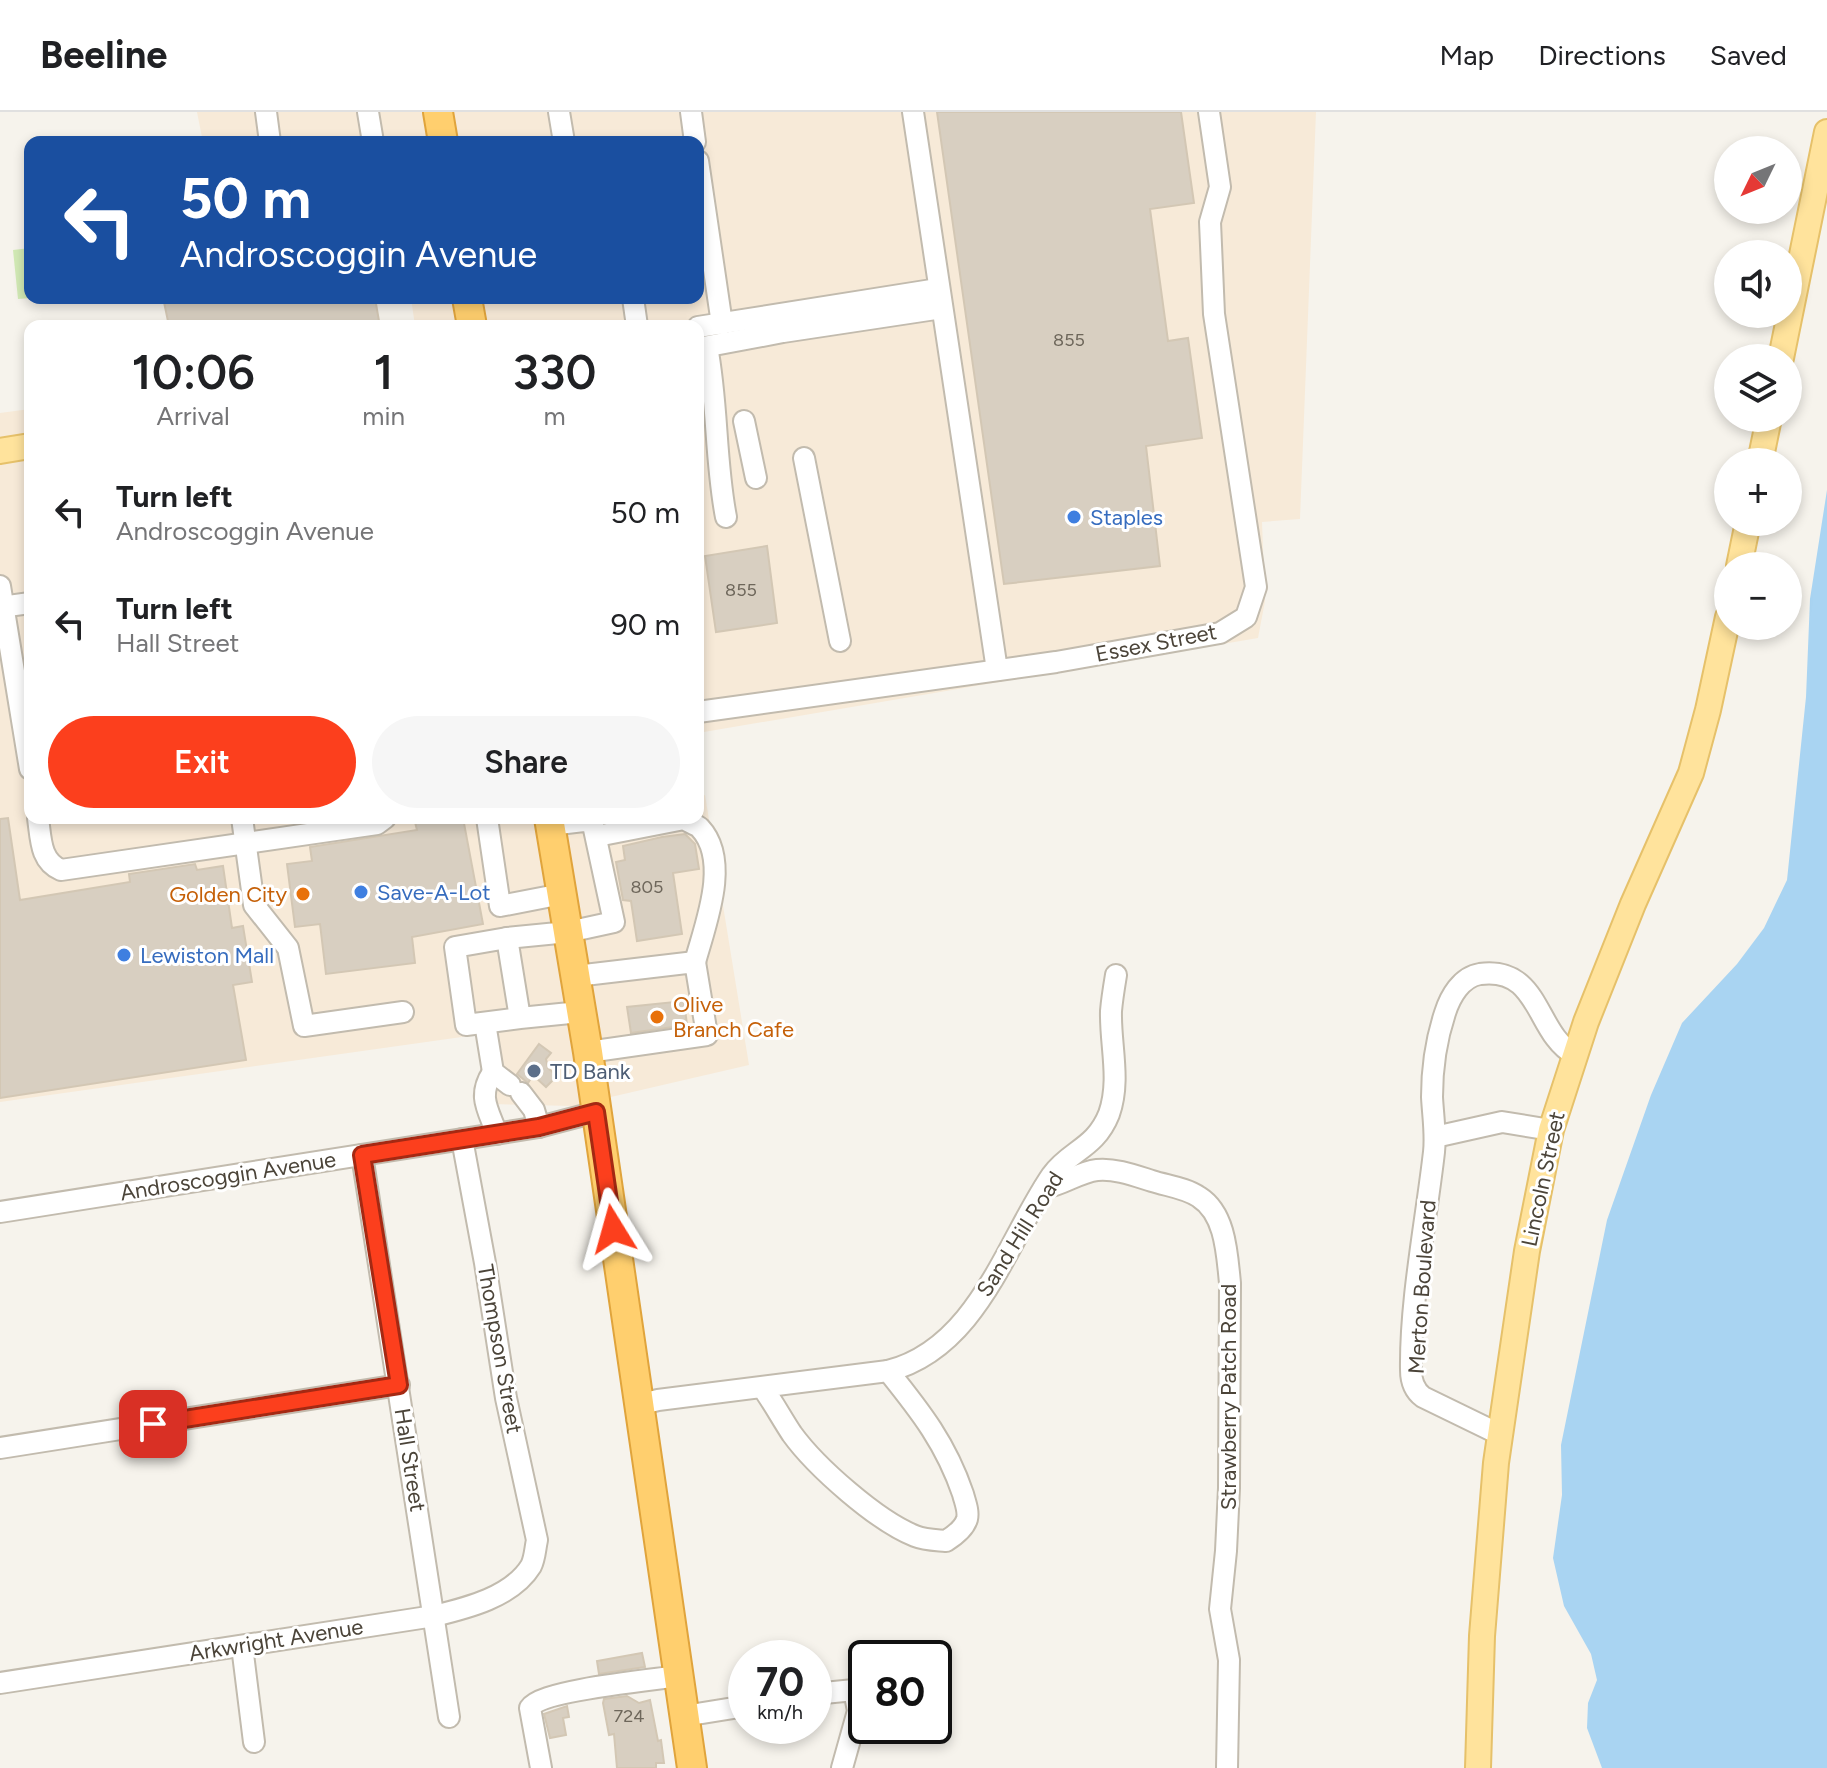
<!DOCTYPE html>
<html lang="en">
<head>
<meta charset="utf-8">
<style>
  body { margin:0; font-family:Figtree,sans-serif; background:#f6f6f6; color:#202124; height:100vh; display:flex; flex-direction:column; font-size:30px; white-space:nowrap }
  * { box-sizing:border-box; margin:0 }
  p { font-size:26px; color:#757577 }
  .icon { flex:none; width:44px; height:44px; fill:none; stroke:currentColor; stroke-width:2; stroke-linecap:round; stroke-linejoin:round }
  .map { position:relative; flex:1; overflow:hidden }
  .drawer { position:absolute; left:24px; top:208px; width:680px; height:504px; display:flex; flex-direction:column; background:#fff; border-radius:16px; box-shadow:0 4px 12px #0003 }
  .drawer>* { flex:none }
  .hud { position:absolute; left:24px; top:24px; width:680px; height:168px; border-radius:16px; box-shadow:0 4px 12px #0003; background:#1a4fa0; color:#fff; overflow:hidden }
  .needle { width:52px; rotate:227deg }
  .tools { position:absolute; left:1714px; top:24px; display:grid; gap:16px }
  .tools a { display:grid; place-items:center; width:88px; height:88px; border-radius:50%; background:#fff; box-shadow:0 4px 12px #0003; font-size:40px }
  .speed { position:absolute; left:728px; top:1528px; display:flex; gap:16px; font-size:40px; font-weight:700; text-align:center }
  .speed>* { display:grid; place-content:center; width:104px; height:104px; border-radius:50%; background:#fff; box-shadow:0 4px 12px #0003; line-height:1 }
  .speed small { font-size:20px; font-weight:400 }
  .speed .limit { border:4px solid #111; border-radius:12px; background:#fff; color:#111 }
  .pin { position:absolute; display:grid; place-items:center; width:68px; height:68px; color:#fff; margin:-34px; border-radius:16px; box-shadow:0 4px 12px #0006 }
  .me { position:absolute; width:88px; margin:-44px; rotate:352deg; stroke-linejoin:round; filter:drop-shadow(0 0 6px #0008) }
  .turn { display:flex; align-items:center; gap:28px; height:168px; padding:0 24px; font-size:36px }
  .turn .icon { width:104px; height:104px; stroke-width:2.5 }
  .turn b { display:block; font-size:56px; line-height:68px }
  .eta { display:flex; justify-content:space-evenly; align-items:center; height:136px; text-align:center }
  .eta b { font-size:48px; font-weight:600; line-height:56px }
  .button { display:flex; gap:16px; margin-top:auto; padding:16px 24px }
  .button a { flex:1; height:92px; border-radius:48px; background:#fc3f1d; color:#fff; font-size:32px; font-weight:600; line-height:92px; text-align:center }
  .button a+a { background:#f6f6f6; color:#202124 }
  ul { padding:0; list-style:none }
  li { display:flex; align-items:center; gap:24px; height:112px; padding:0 24px }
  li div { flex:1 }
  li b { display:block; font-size:30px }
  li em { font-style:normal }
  header { display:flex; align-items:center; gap:48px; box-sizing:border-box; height:112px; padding:0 40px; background:#fff; border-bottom:2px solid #e0e0e0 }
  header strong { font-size:38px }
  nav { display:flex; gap:44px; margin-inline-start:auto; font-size:28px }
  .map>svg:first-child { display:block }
  .commercial { fill:#f7ead8 }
  .green { fill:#d2eab5 }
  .water { fill:#a9d4f2 }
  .building { fill:#d8cfc1; stroke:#d3c7b4; stroke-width:2 }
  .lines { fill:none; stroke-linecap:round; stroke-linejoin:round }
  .minor-casing { stroke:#c2bbae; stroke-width:24 }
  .major-casing { stroke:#e6c16a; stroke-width:28 }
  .highway-casing { stroke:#e0a43c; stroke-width:32 }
  .minor { stroke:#fff; stroke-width:20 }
  .major { stroke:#ffe39c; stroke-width:24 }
  .highway { stroke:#ffcf6e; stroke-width:28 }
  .route-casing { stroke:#a42913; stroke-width:20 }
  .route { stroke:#fc3f1d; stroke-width:14 }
  .shop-dot { fill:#3f7fe0; stroke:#fff; stroke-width:3 }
  .food-dot { fill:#e8710a; stroke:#fff; stroke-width:3 }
  .service-dot { fill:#5c6f8a; stroke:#fff; stroke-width:3 }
  .labels { text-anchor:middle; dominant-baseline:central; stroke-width:6; stroke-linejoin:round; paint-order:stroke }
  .number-label { font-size:18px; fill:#6e675b }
  .shop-label { font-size:22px; fill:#366cbe; stroke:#fff; text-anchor:start }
  .street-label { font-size:22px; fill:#4b4439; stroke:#fff }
  .food-label { font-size:22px; fill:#c56008; stroke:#fff; text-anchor:end }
  .service-label { font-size:22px; fill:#4e5e75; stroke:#fff; text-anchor:start }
</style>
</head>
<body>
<header>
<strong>Beeline</strong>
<nav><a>Map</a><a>Directions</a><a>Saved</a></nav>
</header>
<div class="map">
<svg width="1827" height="1656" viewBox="0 0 1827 1656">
  <rect width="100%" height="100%" fill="#f6f3ec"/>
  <!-- commercial -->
  <g class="commercial">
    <path d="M197,0H1316L1300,407L1262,410L1265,489L1258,526L698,621V214H415L411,186H698V30H203Z"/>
    <path d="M30,297V706H698V685L705,683L749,953L572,994L492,992L476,923L0,990V301Z"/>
  </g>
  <!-- green -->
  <path class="green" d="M30,136L31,186L18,187L13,138Z"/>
  <!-- water -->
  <path class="water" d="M1827,378V1656H1602L1587,1616L1588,1591L1597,1568L1591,1542L1564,1494L1553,1446L1562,1383L1561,1333L1607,1108L1651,983L1682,911L1737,852L1764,816L1787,768L1806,585L1810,487Z"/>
  <!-- building -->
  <g class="building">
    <path d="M937,0H1181L1194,91L1150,97L1168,229L1188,226L1202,326L1146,334L1160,454L1004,472Z"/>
    <path d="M195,186H375L379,209L348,214H169L164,190Z"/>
    <path d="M767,434L777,511L716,520L705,444Z"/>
    <path d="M8,706L20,788L130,770L129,762L195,752L197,758L223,754L232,816L243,814L252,870L233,873L246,948L0,986V707Z"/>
    <path d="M414,706H463L483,812L412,825L415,851L326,862L320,812L295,815L287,752L312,749L310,735L417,718Z"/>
    <path d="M685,722L695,732L699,757L673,761L682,822L637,829L631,789L623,788L616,750L625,748L623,734L662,725Z"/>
    <path d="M684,889L687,913L631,921L627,895Z"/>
    <path d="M539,932L551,941L546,947L548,956L557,964L546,975L533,963L528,971L517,962Z"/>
    <path d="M642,1541L645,1555L599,1562L597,1549Z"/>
    <path d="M627,1584L639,1591L650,1588L658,1629L661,1628L664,1651H656V1656H617L614,1622L609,1623L603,1591L604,1587Z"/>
    <path d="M567,1594L569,1605L563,1606L566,1623L550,1626L544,1602Z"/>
  </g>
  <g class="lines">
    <!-- minor casing -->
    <g class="minor-casing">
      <g id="minor">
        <path d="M266,0L270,30"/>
        <path d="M368,0L373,30"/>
        <path d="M559,0L564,30"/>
        <path d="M691,0L695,30"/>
        <path d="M913,0L997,558"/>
        <path d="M698,49L722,212"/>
        <path d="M633,186L637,214"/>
        <path d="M698,215L938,177"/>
        <path d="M707,235C718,291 715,349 726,405"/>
        <path d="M698,236L783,220L942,196"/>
        <path d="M744,309L756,366"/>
        <path d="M804,346L840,529"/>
        <path d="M0,474L30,657"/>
        <path d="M0,495L30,491"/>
        <path d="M698,600L1056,550L1220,521L1246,505L1256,475L1214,202L1210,110L1220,75L1209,0"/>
        <path d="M38,706C41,727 40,749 61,758L377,712L385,706"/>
        <path d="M242,706L254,793L288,836L304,914L403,900"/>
        <path d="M487,706L500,794L562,782"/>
        <path d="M597,724L684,707C688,710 697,713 700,716C731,749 705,813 695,850"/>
        <path d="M507,826L568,820L614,810L592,708L550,713"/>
        <path d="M576,864L695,850L707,923L588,940"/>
        <path d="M520,906L466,913L455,835L507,826L520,906L580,900"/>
        <path d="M485,911L493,960L510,973"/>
        <path d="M493,960C477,984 488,997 497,1022"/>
        <path d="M521,981L534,998L539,1015"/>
        <path d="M1435,1025L1502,1010L1551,1018"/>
        <path d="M362,1043L449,1605"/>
        <path d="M1044,1076C1063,1073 1079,1060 1097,1058C1115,1056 1136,1064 1152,1069C1168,1074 1186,1076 1199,1085C1226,1102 1227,1143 1230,1171L1229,1376L1226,1439L1220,1497L1229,1548L1227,1656"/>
        <path d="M0,1100L539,1015L596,1000"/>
        <path d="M888,1259C978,1236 1006,1130 1052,1063C1070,1038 1095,1037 1109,1002C1121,968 1110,933 1111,899C1112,887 1114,875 1116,863"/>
        <path d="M638,1293L658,1288L888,1259C921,1300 946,1332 963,1382C965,1390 969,1399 967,1407C964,1417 954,1424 946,1429C936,1428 925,1428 915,1424C877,1409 816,1355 792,1322C782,1307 773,1290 762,1275"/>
        <path d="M1499,1322L1423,1285C1415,1279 1411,1269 1411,1258C1410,1189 1426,1110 1434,1040C1436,1022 1433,1004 1432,985C1432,957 1436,928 1445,901C1450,885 1461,865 1480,862C1541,854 1535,922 1575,943"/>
        <path d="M0,1336L399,1273"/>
        <path d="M242,1534L254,1630"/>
        <path d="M0,1571L434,1504C467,1496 512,1485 531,1454C535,1446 535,1437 537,1428L506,1286L485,1151L462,1027"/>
        <path d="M814,1582L854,1578L858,1599L842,1656"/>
        <path d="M684,1604L746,1594"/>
        <path d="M541,1656L530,1596C541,1578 653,1568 679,1564"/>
      </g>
    </g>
    <!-- major casing -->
    <g class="major-casing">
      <g id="major">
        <path d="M1781,246L1827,20"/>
        <path d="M0,339L30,334"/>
        <path d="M1760,350L1769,306"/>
        <path d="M1739,454L1748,410"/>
        <path d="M1478,1656L1482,1524L1496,1351L1527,1139L1551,1018L1586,910L1633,792L1691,661L1708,598L1728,505"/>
      </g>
    </g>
    <!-- highway casing -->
    <g class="highway-casing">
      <g id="highway">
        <path d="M438,0L443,30"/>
        <path d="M467,186L472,214"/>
        <path d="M549,706L588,940L692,1656"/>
      </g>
    </g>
    <!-- minor -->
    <use href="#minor" class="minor"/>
    <!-- major -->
    <use href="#major" class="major"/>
    <!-- highway -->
    <use href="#highway" class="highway"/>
  </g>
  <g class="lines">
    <!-- route casing -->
    <g class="route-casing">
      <path id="route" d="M153,1312L399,1273L362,1043L539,1015L596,1000L613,1117"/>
    </g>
    <!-- route -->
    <use href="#route" class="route"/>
  </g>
  <!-- markers -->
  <g class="shop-dot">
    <circle cx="1074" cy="405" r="8"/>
    <circle cx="361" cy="780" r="8"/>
    <circle cx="124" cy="843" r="8"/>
  </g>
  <g class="food-dot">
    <circle cx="303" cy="782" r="8"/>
    <circle cx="657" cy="905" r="8"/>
  </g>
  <circle class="service-dot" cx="534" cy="959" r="8"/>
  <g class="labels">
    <!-- number labels -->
    <g class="number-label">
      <text x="1069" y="228">855</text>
      <text x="741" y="478">855</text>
      <text x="647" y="775">805</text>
      <text x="629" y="1604">724</text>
    </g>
    <!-- shop labels -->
    <g class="shop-label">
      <text x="1090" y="405">Staples</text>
      <text x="377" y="780">Save-A-Lot</text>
      <text x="140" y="843">Lewiston Mall</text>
    </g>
    <!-- street labels -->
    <g class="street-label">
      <text transform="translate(1156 531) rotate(-11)">Essex Street</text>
      <text transform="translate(228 1064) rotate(-9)">Androscoggin Avenue</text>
      <text transform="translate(1543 1067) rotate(-78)">Lincoln Street</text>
      <text transform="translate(1020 1122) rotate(-58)">Sand Hill Road</text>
      <text transform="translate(1422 1175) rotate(-86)">Merton Boulevard</text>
      <text transform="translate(500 1237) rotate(80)">Thompson Street</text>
      <text transform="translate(1228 1285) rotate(-90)">Strawberry Patch Road</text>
      <text transform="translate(410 1348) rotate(81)">Hall Street</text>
      <text transform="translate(276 1528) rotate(-9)">Arkwright Avenue</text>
    </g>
    <!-- food labels -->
    <g class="food-label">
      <text x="287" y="782">Golden City</text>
      <text x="673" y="892" text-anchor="start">Olive<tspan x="673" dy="25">Branch Cafe</tspan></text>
    </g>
    <!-- service labels -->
    <g class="service-label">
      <text x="550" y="959">TD Bank</text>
    </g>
  </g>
</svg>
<div class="tools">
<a><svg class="needle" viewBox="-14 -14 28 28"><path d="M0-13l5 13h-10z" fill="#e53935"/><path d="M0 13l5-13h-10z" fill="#757577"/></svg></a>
<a><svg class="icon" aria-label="sound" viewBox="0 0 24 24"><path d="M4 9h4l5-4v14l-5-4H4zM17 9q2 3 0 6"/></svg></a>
<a><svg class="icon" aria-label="layers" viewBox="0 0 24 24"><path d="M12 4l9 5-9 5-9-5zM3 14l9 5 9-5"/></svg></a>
<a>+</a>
<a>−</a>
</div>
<div class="speed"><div>70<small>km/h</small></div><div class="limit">80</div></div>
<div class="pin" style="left:153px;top:1312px;background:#d93025"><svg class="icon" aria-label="arrive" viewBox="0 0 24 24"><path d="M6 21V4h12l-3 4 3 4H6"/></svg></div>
<svg class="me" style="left:613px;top:1117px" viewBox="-20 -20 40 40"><path d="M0-17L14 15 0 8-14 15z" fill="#fc3f1d" stroke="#fff" stroke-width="4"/></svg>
<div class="hud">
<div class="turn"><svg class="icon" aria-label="left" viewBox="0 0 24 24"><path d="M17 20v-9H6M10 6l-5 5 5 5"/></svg><div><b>50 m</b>Androscoggin Avenue</div></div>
</div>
<section class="drawer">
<div class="eta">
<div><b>10:06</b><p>Arrival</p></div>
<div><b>1</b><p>min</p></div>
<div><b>330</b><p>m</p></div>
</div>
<ul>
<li><svg class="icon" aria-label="left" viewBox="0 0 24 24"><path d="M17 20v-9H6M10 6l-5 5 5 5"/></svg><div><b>Turn left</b><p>Androscoggin Avenue</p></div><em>50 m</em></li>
<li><svg class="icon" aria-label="left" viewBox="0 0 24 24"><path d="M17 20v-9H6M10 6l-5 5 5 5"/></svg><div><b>Turn left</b><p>Hall Street</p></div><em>90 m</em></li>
</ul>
<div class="button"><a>Exit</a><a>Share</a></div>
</section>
</div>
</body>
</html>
